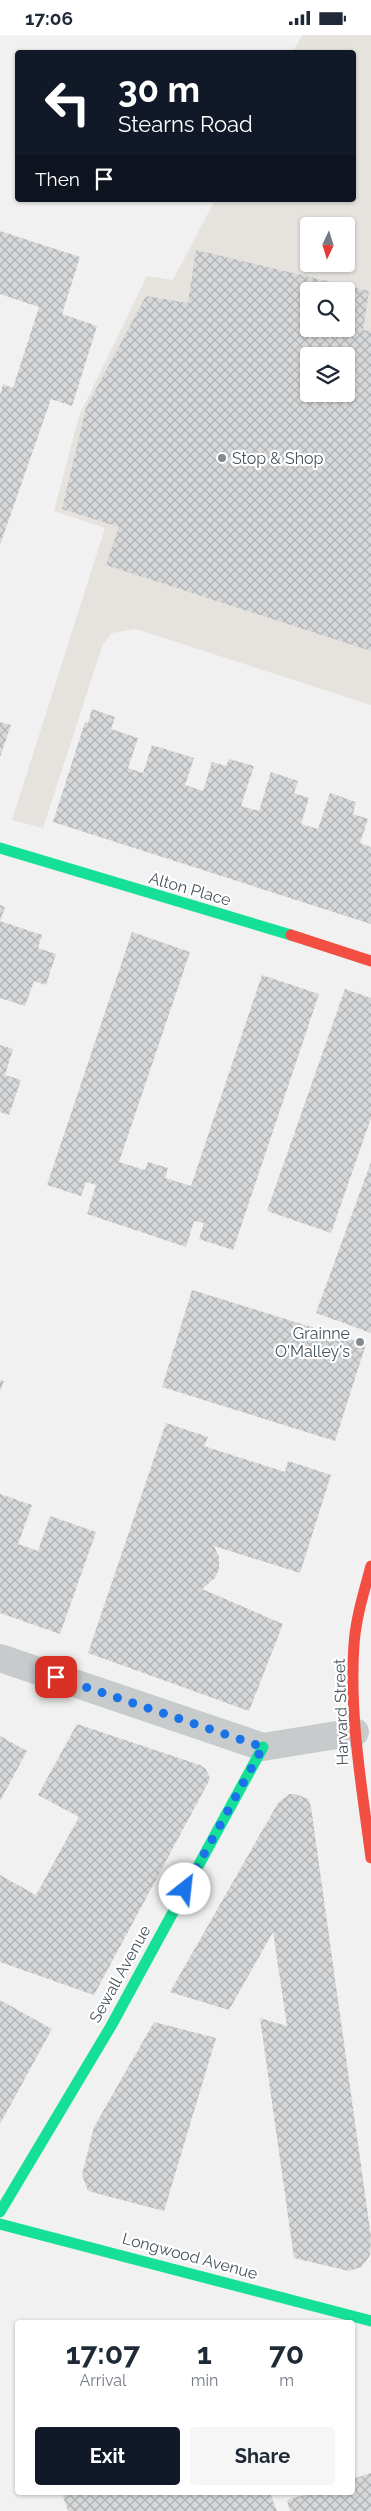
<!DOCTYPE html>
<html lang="en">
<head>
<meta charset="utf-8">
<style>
  body { margin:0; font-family:Raleway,sans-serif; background:#f6f6f7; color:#1f2937; height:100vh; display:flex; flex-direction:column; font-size:19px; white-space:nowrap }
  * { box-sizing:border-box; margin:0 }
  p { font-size:16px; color:#747a83 }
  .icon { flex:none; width:28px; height:28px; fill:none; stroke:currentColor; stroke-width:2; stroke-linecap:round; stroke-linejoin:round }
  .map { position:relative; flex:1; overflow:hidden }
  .details { position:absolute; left:15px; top:2285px; width:340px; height:175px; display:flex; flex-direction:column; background:#fff; border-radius:5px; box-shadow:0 1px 4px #0004 }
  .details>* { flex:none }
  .banner { position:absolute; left:15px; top:15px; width:341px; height:152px; border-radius:5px; box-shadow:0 1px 4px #0004; background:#111827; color:#fff; overflow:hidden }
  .needle { width:32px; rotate:184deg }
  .buttons { position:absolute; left:300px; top:182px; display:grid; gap:10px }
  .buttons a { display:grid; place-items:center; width:55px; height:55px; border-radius:5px; background:#fff; box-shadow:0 1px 4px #0004; font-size:25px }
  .pin { position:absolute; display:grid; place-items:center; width:42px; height:42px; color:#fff; margin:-21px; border-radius:10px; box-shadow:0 2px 8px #0006 }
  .me { position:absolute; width:55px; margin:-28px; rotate:29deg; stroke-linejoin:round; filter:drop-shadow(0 0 4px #0008) }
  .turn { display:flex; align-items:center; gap:18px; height:105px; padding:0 20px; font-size:22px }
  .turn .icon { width:65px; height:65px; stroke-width:2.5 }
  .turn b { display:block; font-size:35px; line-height:42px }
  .then { display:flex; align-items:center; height:48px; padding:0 20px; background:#0003; gap:10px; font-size:19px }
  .eta { display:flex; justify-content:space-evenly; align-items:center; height:85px; text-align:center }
  .eta b { font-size:30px; font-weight:700; line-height:35px }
  .cta { display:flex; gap:10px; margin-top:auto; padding:10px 20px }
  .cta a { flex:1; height:58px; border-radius:5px; background:#111827; color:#fff; font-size:20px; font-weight:700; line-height:58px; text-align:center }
  .cta a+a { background:#f6f6f7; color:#1f2937 }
  .status { display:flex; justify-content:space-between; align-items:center; height:35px; padding:0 25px; background:#fff; direction:ltr }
  .status svg { height:14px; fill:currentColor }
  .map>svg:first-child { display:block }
  .commercial { fill:#e6e3df; fill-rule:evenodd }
  .building { fill:url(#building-cross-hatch); fill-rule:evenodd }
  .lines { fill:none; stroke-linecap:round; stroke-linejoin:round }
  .street { stroke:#c8cbcc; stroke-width:28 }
  .fast { stroke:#16e098; stroke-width:11 }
  .jam { stroke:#f24e42; stroke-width:11 }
  .route { stroke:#1a73e8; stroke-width:9; stroke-dasharray:0 16.2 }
  .poi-dot { fill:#838b91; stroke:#fff; stroke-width:2 }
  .labels { text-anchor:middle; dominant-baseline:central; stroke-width:4.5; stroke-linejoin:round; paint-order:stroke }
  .poi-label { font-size:16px; fill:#48545d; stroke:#fff; text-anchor:start }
  .street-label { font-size:16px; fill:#48545d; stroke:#fff }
</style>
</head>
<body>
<div class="status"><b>17:06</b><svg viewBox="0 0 49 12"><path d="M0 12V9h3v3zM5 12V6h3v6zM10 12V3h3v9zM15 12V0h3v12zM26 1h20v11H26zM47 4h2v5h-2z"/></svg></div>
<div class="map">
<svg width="371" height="2476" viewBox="0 0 371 2476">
  <defs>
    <pattern id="building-cross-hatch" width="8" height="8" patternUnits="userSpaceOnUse" patternTransform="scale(1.25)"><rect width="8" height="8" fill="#d7d8d9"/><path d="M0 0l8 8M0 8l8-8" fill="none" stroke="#b0b2b3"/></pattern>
  </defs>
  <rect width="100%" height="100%" fill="#f1f1f1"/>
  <!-- commercial -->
  <path class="commercial" d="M302,0H371V670L136,594L112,598L103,609L43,793L12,785L105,493L54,476L79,381L147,241L173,245L215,165H354V18L293,17ZM309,191H346V229H309ZM309,256H346V294H309ZM309,321H346V359H309Z"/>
  <!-- building -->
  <g class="building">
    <path d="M0,196L80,222L62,279L97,291L72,371L51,364L0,510V360L3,349L13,353L39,272L0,259Z"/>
    <path d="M196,215L369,256L363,295L371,296V616L106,530L119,492L62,474L86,373L146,261L188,268ZM309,256H346V294H309ZM309,321H346V359H309Z"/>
    <path d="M92,674L115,682L111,694L138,703L128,733L143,738L152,710L194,723L185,750L203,756L212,727L226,731L229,724L254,731L241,771L259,776L271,737L298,746L294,758L309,763L301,789L318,794L330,758L356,767L353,779L368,784L360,808L371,812V889L53,787L85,687L88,688Z"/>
    <path d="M0,687L11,690L0,722Z"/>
    <path d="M0,870L5,872L0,886Z"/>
    <path d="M0,886L42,900L38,913L56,919L46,950L34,946L25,971L0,963Z"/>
    <path d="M132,897L190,917L119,1127L145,1135L148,1127L168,1133L165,1143L191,1151L262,940L319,959L233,1215L199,1204L204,1188L194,1186L186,1212L87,1179L96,1150L86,1147L81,1161L47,1150Z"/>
    <path d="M345,954L371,963V1083L331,1198L267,1176Z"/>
    <path d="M0,1010L13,1014L5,1040L21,1045L9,1080L0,1077Z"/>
    <path d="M371,1127V1298L316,1278Z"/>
    <path d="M192,1255L366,1309L335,1406L162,1352Z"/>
    <path d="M0,1345L4,1346L0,1357Z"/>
    <path d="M166,1388L208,1402L204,1411L285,1437L288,1426L331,1440L300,1538L214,1511L219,1522V1534L215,1543L202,1554L283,1589L249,1676L88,1618Z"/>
    <path d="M0,1459L32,1470L18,1509L38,1516L50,1481L96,1497L60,1599L0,1578Z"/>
    <path d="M77,1689L200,1730L206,1734L210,1744L94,1960L0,1927V1840L36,1860L79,1782L38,1760Z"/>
    <path d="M0,1701L27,1716L0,1766Z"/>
    <path d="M289,1759H296L308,1764L311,1772L371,2202L370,2220L366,2226L361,2232L349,2236L294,2223L260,1983L287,1991L273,1897L229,1975L170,1957L278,1768Z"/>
    <path d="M0,1965L52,1994L0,2089Z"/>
    <path d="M154,1987L216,2003L164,2176L88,2156L82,2140L94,2092Z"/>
    <path d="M371,2438V2476H290L287,2465L311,2458H352V2444Z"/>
    <path d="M62,2458H270L277,2476H68Z"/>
  </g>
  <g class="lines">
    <!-- street -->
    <path class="street" d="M0,1623L263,1712L355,1697"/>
    <!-- fast -->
    <g class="fast">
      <path d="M0,813L291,900"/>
      <path d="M0,2177L111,1991L263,1712"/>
      <path d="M0,2189L371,2286"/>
    </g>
    <!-- jam -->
    <g class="jam">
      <path d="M291,900L371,926"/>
      <path d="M371,1531C364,1557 356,1582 354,1609C349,1681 362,1753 371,1823"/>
    </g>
  </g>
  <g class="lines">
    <!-- route -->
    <path class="route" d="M56,1642L263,1712L185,1854"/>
  </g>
  <!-- markers -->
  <g class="poi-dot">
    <circle cx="222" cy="423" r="5"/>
    <circle cx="360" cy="1307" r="5"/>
  </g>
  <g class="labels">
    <!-- poi labels -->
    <g class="poi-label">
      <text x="232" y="423">Stop &amp; Shop</text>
      <text x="350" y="1298" text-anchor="end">Grainne<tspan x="350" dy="18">O'Malley's</tspan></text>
    </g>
    <!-- street labels -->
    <g class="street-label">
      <text transform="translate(190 854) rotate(16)">Alton Place</text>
      <text transform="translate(341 1677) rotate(-92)">Harvard Street</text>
      <text transform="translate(120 1939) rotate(-61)">Sewall Avenue</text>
      <text transform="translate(190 2221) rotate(15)">Longwood Avenue</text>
    </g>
  </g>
</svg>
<div class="buttons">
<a><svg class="needle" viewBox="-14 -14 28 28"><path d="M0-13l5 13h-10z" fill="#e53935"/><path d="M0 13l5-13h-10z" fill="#747a83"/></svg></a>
<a><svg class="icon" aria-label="search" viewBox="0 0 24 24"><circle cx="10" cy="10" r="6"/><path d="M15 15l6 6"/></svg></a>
<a><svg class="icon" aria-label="layers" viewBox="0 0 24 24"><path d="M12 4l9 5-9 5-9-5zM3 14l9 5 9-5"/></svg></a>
</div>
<div class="pin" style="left:56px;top:1642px;background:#d93025"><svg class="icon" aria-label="arrive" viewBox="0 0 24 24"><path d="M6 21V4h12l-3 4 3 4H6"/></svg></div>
<svg class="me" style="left:185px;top:1854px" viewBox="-20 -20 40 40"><circle r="19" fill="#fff"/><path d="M0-13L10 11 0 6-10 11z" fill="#1a73e8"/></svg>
<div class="banner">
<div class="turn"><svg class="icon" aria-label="left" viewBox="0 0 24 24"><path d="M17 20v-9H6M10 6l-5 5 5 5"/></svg><div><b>30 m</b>Stearns Road</div></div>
<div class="then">Then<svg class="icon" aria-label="arrive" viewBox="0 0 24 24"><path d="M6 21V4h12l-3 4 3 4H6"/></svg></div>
</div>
<section class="details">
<div class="eta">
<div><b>17:07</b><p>Arrival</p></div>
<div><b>1</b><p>min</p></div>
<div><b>70</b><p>m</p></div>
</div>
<div class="cta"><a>Exit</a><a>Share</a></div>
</section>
</div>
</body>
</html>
